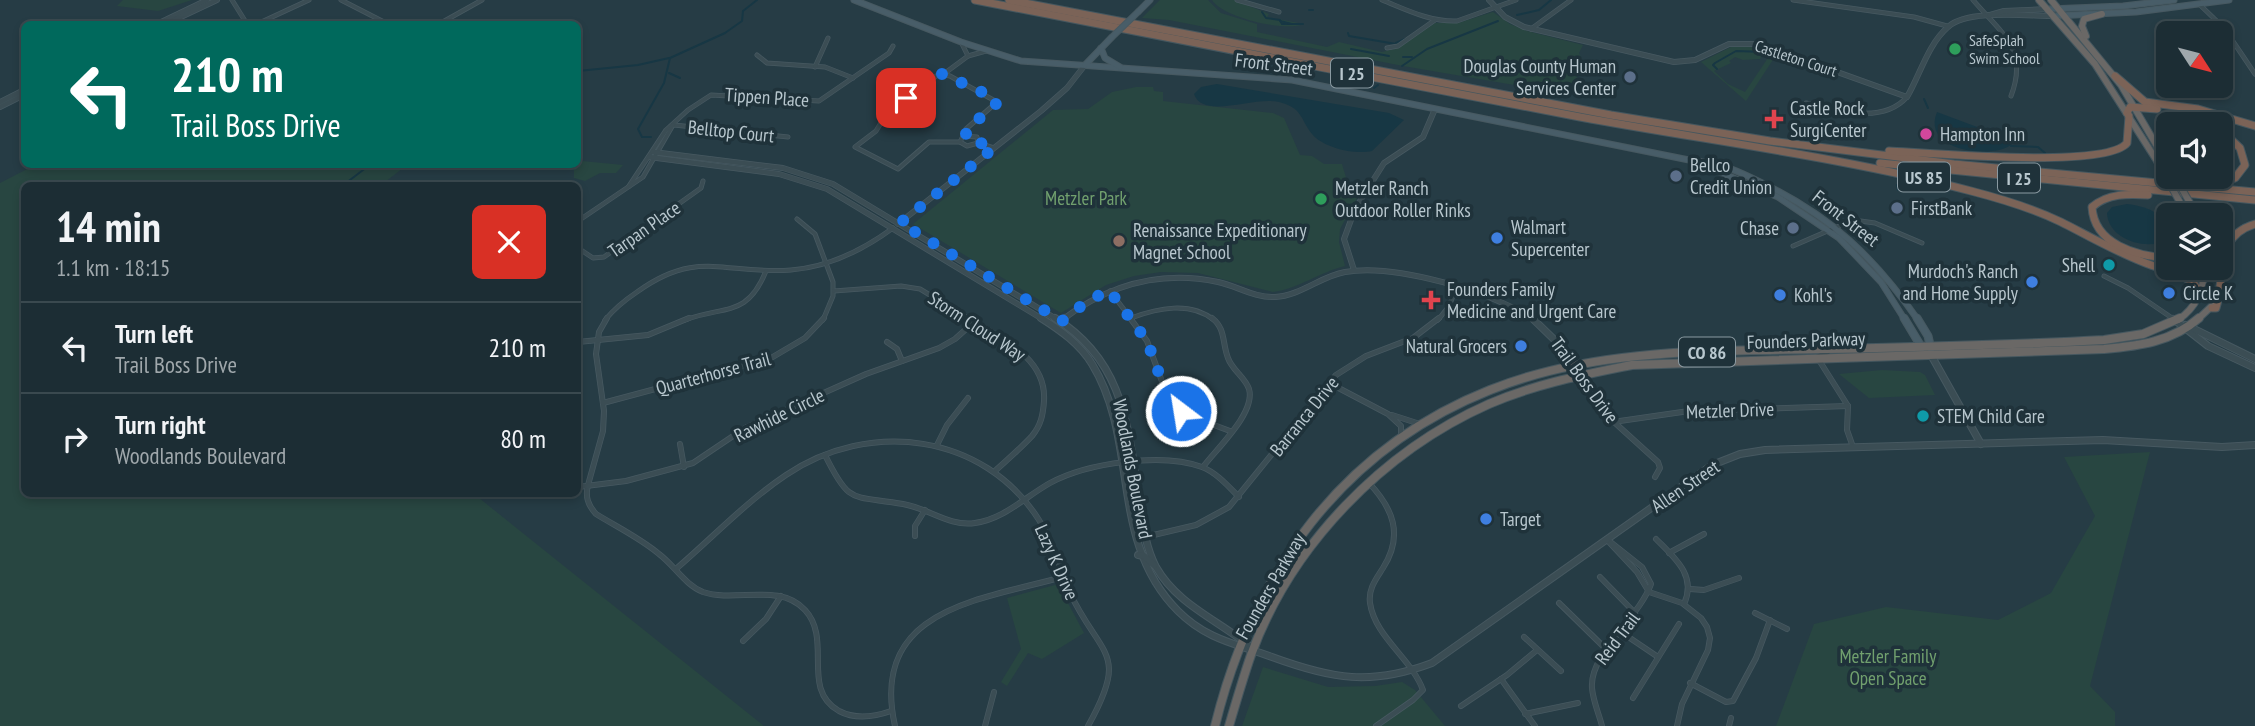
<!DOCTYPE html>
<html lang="en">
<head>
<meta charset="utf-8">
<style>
  body { margin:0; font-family:"PT Sans Narrow",sans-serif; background:#25353c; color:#f1f3f6; height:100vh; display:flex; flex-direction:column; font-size:26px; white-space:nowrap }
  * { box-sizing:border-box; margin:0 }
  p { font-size:23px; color:#a0a8ac }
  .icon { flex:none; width:38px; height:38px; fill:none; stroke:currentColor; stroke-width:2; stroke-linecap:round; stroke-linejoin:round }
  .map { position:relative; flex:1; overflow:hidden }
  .drawer { position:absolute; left:21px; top:182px; width:560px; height:315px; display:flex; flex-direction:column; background:#1c2d34; border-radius:10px; box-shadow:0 4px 10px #0003,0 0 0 2px #3a494f }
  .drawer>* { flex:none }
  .hud { position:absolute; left:21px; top:21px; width:560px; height:147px; border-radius:10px; box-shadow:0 4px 10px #0003,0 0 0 2px #3a494f; background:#00695c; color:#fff; overflow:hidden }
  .needle { width:46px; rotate:126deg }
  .fabs { position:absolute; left:2156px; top:21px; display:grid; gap:14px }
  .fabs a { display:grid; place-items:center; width:77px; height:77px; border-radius:10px; background:#1c2d34; box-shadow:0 4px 10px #0003,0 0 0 2px #3a494f; font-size:35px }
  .pin { position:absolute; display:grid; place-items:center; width:60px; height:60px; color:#fff; margin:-30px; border-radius:14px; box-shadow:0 4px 10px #0006 }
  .me { position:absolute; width:77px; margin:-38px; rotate:329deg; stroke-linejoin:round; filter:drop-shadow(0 0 5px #0008) }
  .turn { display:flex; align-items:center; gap:24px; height:147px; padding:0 35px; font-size:32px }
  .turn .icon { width:91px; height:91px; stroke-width:2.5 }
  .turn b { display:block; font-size:49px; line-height:60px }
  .round { display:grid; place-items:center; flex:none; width:74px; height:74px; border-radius:10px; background:#25353c }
  .head { display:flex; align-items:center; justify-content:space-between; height:119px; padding:0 35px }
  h1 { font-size:42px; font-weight:800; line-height:52px }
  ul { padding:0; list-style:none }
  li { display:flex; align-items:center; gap:21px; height:91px; padding:0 35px; border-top:2px solid #3a494f }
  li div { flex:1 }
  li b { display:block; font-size:26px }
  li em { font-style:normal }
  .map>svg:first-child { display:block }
  .green { fill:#284641 }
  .water { fill:#173744 }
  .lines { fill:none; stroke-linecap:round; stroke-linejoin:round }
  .stream { stroke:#173744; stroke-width:2 }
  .minor-far1-casing { stroke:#475961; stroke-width:5 }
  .minor-casing { stroke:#475961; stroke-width:6 }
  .tertiary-far1-casing { stroke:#475961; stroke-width:6 }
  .tertiary-casing { stroke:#475961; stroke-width:8 }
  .secondary-far1-casing { stroke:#475961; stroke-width:7 }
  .secondary-casing { stroke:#475961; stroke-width:9 }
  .trunk-far1-casing { stroke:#45575f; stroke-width:8 }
  .trunk-casing { stroke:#45575f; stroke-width:10 }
  .motorway-casing { stroke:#45575f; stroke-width:9 }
  .minor-far1 { stroke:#3b4d54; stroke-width:3.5 }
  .minor { stroke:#3b4d54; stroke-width:4.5 }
  .tertiary-far1 { stroke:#3b4d54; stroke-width:4.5 }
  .tertiary { stroke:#3b4d54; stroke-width:6 }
  .secondary-far1 { stroke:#485d68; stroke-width:5 }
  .secondary { stroke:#485d68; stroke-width:7 }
  .trunk-far1 { stroke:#6a6866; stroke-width:6 }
  .trunk { stroke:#6a6866; stroke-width:8 }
  .motorway { stroke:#7b6357; stroke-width:7 }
  .secondary-bridge-casing { stroke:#475961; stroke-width:7; stroke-linecap:butt }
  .trunk-bridge-casing { stroke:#45575f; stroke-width:8; stroke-linecap:butt }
  .secondary-bridge { stroke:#485d68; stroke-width:5 }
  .trunk-bridge { stroke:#6a6866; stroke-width:6 }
  .route { stroke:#1a73e8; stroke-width:12; stroke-dasharray:0 21.6 }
  .leisure-dot { fill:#2e9e5b; stroke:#1f323a; stroke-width:2.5 }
  .service-dot { fill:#5c6f8a; stroke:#1f323a; stroke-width:2.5 }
  .health-dot { fill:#e0444e; stroke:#1f323a; stroke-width:2.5 }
  .hotel-dot { fill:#d1479c; stroke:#1f323a; stroke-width:2.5 }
  .shop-dot { fill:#3f7fe0; stroke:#1f323a; stroke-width:2.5 }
  .education-dot { fill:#8d6e63; stroke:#1f323a; stroke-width:2.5 }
  .culture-dot { fill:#0f9aa8; stroke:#1f323a; stroke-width:2.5 }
  .labels { text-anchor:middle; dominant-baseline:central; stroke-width:7; stroke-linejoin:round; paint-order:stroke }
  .far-poi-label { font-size:16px; fill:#b8c7ce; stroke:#1f323a; text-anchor:start }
  .far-street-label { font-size:16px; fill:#b8c7ce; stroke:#1f323a }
  .shield { fill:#1f323a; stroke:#8a9aa2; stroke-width:2 }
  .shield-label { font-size:18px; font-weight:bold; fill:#b8c7ce }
  .street-label { font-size:19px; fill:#b8c7ce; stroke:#1f323a }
  .poi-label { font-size:19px; fill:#b8c7ce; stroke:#1f323a; text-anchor:start }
  .park-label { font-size:19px; fill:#71a06e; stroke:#1f323a }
</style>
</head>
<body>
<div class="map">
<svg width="2255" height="726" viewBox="0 0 2255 726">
  <rect width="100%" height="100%" fill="#263c45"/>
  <!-- green -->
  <g class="green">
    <path d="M123,0H192L158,11L117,6Z"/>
    <path d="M1160,0H1208L1221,13L1257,24V32L1327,47L1339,42L1382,52L1398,48L1435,23H1458L1493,12L1510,24L1527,31L1583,45L1579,53L1582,59L1573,91L1561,93L1403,66L1169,20L1142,18Z"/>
    <path d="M1212,0H1234L1269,14L1267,17L1304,24C1286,32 1223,18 1212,0Z"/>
    <path d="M1750,46L1765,49L1760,59L1743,60L1735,57L1729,61L1731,63L1714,71L1728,84L1745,92L1772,52H1778L1746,101L1701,62L1731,47Z"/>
    <path d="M1136,87H1153L1154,91L1163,92V101L1273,113L1284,118L1300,155L1312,156L1324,164H1342L1347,181L1361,191L1340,229L1339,242L1345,266C1320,272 1298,289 1273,292L1198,273L1161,272L1134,276L1106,285L1061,313L913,224L1053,110L1088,109L1112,92Z"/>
    <path d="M582,161L623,165L616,173H600L585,181L574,178V167Z"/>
    <path d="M37,164L407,165L381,185L24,186V494H474L764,726H0V183Z"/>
    <path d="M1882,370L1920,372L1925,375L1935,395L1869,398L1839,374Z"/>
    <path d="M2150,452L2090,686L2115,712V726H1776L1814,624L1886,607L1998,620L2051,593L2095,516L2064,457Z"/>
    <path d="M1055,585L1060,588L1084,633L1042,659L1028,653L1007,686L1001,682L1021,649L1007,598Z"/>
    <path d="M1263,667L1328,687L1375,686L1402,682L1415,690L1445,726H1242Z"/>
  </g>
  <!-- water -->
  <g class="water">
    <path d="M1217,84L1389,113L1404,120L1372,151C1356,155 1323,148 1312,134C1300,119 1303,108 1279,102C1254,96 1203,120 1194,94L1201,87Z"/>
    <path d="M1937,112L2012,140L2013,143C1998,160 1920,153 1937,112Z"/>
    <path d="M2127,204C2150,207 2168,214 2168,240C2147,251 2108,240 2107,213L2112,207Z"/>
  </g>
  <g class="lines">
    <!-- stream -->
    <g class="stream">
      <path d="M1309,10H1313"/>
      <path d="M1262,12L1266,18L1280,20L1282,24H1303"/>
      <path d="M1517,15L1539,10L1551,0"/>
      <path d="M1280,21L1292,24"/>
      <path d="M1348,33L1349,36L1396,44"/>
      <path d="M1396,43L1405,39"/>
      <path d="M1351,49L1389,56"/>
      <path d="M1403,57H1412"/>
      <path d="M1402,66L1427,49L1498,21"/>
      <path d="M1717,69L1713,65L1715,63L1736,51L1764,52"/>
      <path d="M578,71L638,65L669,58"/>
      <path d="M669,73L680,78"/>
      <path d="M1374,88L1378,85"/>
      <path d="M1924,99L1928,108"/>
      <path d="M651,137H642L638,129L664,83L670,58L725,33L742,21L743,11L757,0"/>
      <path d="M2011,146L2038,147L2045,153"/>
      <path d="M1897,185L1898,190"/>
      <path d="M342,186L371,164"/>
      <path d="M1906,186L1908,189"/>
    </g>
    <!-- minor-far1 casing -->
    <g class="minor-far1-casing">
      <g id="minor-far1">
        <path d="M232,0L247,24"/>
        <path d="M341,0L388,24"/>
        <path d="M1237,0L1279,12"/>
        <path d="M1382,0C1407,10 1430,22 1457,21L1516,0"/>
        <path d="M1793,0L1914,17L1947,26"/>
        <path d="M1973,0C2001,33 2029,49 2011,96"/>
        <path d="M2199,4L2224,28L2255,74"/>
        <path d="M257,24L309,0"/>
        <path d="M439,24L482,0"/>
        <path d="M1531,29L1571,0"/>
        <path d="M961,42L968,56"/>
        <path d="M1387,48L1398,46L1435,20"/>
        <path d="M757,55L767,63L825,67L853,78"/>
        <path d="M815,67L828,38"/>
        <path d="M945,73L968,56L986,51"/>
        <path d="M1806,103C1838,110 1882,125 1907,97"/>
        <path d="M674,125L788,137"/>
        <path d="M963,136L977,137L978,143L967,146L960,142Z"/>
        <path d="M960,142H929L898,169L855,147L876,131L887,113L939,74L950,76L997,102L966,129V135"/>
        <path d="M978,143L994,148"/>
        <path d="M629,186L666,130L688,110L711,95L819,101L889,53L893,46"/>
        <path d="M797,219L815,234L833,282V296L823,320"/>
        <path d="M578,221L643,177L673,125"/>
        <path d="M1793,246L1853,220L1875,223L1922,243"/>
        <path d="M578,248L593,258L604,257L701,188L703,181"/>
        <path d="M2104,276L2128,288L2175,320"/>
        <path d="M834,291L901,286L920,289L971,320"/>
        <path d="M1110,291L1132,320"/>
        <path d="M1131,318C1158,308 1190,301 1214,320"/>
        <path d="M605,320C614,309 625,300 637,292C698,248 725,275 791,270C829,267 863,250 893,228"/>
        <path d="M685,320C725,305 747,318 766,271"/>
        <path d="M1438,320L1449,306L1457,286"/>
      </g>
    </g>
    <!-- minor casing -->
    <g class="minor-casing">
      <g id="minor">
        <path d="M607,318L599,332L596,354L604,411L603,431L588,485C585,497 588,505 596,514C617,527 640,538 659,554C674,565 685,585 703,592C736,603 779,582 805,610C833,640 800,689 839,711C856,720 874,717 891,711"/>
        <path d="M968,318C1000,338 1047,357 1044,401C1043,415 1041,425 1032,436C1021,448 1008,459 996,470"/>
        <path d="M1130,318L1147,341L1167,395L1176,407L1187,415L1230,431"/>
        <path d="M2173,318L2175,320"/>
        <path d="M578,342L648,335L689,318"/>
        <path d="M887,342L897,349L902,361"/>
        <path d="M1828,352L1817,357L1848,406L1847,430L1853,447"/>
        <path d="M1583,376L1603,412L1658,462L1660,468L1655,477"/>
        <path d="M1329,383L1388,414L1401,426V437"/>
        <path d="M603,403L771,358L805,338L824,318"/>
        <path d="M1392,415L1420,424"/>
        <path d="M1613,422L1689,411L1848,406"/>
        <path d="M680,444L684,467"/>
        <path d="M937,445L947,425L968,398"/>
        <path d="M825,455C850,506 852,495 903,504C928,508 949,527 975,523C1004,519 1025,497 1050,483C1087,463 1162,452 1202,467C1217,473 1228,486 1239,497"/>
        <path d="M1203,467C1216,449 1256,413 1249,389C1245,377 1232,370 1228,358C1222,343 1226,329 1212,318"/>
        <path d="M1368,482C1393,508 1404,535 1383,568C1376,579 1368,589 1370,603C1375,637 1411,658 1423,690L1413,700L1376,726"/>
        <path d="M578,487L626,481L693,463L745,428L866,374L939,348L955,339L974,322"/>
        <path d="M915,536V526L925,510"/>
        <path d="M1145,537L1196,525L1229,507L1336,375L1366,356L1413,338L1439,318"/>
        <path d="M1656,539C1675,558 1697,576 1684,604"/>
        <path d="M1607,540L1637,572L1649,592L1682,603L1701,618L1707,627L1710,638L1708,650L1682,704L1677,726"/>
        <path d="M1669,553L1704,534"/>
        <path d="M677,568C713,537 747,501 786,475C869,419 984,433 1039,520C1054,543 1059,568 1070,593C1101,658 1130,651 1088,726"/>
        <path d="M1600,577L1635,613"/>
        <path d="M1690,589L1704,590L1739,578"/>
        <path d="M1559,603L1607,650"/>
        <path d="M1755,613L1787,629"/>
        <path d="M1621,632L1658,657"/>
        <path d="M1524,637L1561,671"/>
        <path d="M743,641L766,619L781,596"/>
        <path d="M1501,679L1535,726"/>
        <path d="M1690,683L1726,702L1733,701L1756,658L1770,620"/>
        <path d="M1633,698L1679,624"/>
        <path d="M1461,706L1507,675L1537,650"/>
        <path d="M1525,714L1578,703"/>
        <path d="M895,726C869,609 979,600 1063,577"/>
        <path d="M985,726L994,692"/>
        <path d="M1602,726C1599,714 1593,701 1592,688C1589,654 1639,618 1651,584L1642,567L1608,540"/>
        <path d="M1729,726L1731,718"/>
      </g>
    </g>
    <!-- tertiary-far1 casing -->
    <g class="tertiary-far1-casing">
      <g id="tertiary-far1">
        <path d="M1489,0L1505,17L1524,27L1674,62L1695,60L1729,44H1759L1907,97C1920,75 1928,44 1948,27C1967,9 2028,16 2054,16"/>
        <path d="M1990,15L2004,11L2048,9"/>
        <path d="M157,24L207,0"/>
        <path d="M166,24L217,0"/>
        <path d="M0,102L24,90"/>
        <path d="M0,107L24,95"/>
        <path d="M653,152L783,168L833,184L1058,320"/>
        <path d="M649,157L779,174L827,189L1044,320"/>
        <path d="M898,224L1041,111L1067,88L1085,65"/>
        <path d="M1354,270L1344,239L1355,209L1384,163L1423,137L1435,109"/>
        <path d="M1062,320C1108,285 1161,270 1218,282C1237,286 1255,298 1275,297C1300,296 1321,276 1345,272C1394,263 1494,292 1534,320"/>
      </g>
    </g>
    <!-- tertiary casing -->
    <g class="tertiary-casing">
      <g id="tertiary">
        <path d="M1041,318C1060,330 1080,344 1092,364C1140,442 1108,541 1178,611C1207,640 1237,644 1272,657C1332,679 1371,686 1432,663L1712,465L1740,454L1765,450L2103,440L2222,447L2255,445"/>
        <path d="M1055,318C1126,362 1128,430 1140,505C1143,526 1146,548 1156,567C1178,606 1221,621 1253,649"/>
        <path d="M1532,318L1566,351L1581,373"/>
        <path d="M2176,321L2208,346L2255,368"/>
        <path d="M1060,322L1065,318"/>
        <path d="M2186,325L2255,359"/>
        <path d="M1931,355L1981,444"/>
        <path d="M1138,555L1144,556L1154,565"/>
      </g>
    </g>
    <!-- secondary-far1 casing -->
    <g class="secondary-far1-casing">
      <g id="secondary-far1">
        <path d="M854,0L961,42L1021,61L1292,80L1694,161L1778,197L1839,238L1881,282L1905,320"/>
        <path d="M2048,9L2123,6L2174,0"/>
        <path d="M1139,11L1150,0"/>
        <path d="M2054,16L2136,12L2229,0"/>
        <path d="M1101,48L1105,58L1120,67"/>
        <path d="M1085,65L1111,38"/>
        <path d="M1696,161C1719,162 1742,173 1762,183C1831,216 1875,258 1918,320"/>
      </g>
    </g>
    <!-- secondary casing -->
    <g class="secondary-casing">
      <g id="secondary">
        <path d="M1904,318L1922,348"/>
        <path d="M1917,318L1928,336L1931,349"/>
      </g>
    </g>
    <!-- trunk-far1 casing -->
    <g class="trunk-far1-casing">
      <g id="trunk-far1">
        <path d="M2039,0L2095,64L2157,161"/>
        <path d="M2051,0L2121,85L2164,158"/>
        <path d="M2086,36L2082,26L2084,19L2102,14"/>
        <path d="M2178,320C2197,307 2203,290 2205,268"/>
        <path d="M2197,320L2214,304"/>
      </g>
    </g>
    <!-- trunk casing -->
    <g class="trunk-casing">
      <g id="trunk">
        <path d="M1215,726C1252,575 1341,449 1490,390C1594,348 1714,351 1824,349C1917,347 2011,345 2104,340L2143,334L2180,318"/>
        <path d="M1229,726C1236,702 1243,678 1251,655C1291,545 1383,451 1489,404C1535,384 1583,375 1632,365L2104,349C2138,346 2172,342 2199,318"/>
      </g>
    </g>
    <!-- motorway casing -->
    <g class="motorway-casing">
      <g id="motorway">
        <path d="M975,0C1177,39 1378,79 1580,117C1710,141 1843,157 1971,191C2002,199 2032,208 2061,222C2096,239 2179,291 2216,268"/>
        <path d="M1009,0L1611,115L1770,141L1954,164L2255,192"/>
        <path d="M2115,76L2145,102L2198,109L2255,126"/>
        <path d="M2127,113L2130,107L2157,109"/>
        <path d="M2170,124H2203"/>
        <path d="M1889,151C1928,153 2106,169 2127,143L2129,116"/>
        <path d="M2167,162L2159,136L2168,125"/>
        <path d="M1880,163L2255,200"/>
        <path d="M2208,183L2235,178L2245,165L2240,148L2221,130"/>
        <path d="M2148,195C2128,194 2108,193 2092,207C2094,244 2136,256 2168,258"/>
        <path d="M2178,274L2193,282L2201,295"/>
        <path d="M2212,308H2216C2226,274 2214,236 2255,224"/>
      </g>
    </g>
    <!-- minor-far1 -->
    <use href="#minor-far1" class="minor-far1"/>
    <!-- minor -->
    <use href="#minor" class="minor"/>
    <!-- tertiary-far1 -->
    <use href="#tertiary-far1" class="tertiary-far1"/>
    <!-- tertiary -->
    <use href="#tertiary" class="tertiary"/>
    <!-- secondary-far1 -->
    <use href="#secondary-far1" class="secondary-far1"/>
    <!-- secondary -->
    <use href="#secondary" class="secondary"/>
    <!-- trunk-far1 -->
    <use href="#trunk-far1" class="trunk-far1"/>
    <!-- trunk -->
    <use href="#trunk" class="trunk"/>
    <!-- motorway -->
    <use href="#motorway" class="motorway"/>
    <!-- secondary-bridge casing -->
    <g class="secondary-bridge-casing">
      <path id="secondary-bridge" d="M1111,38L1139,11"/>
    </g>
    <!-- trunk-bridge casing -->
    <g class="trunk-bridge-casing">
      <g id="trunk-bridge">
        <path d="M2157,161L2187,215"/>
        <path d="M2175,177L2197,215"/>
      </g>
    </g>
    <!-- secondary-bridge -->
    <use href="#secondary-bridge" class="secondary-bridge"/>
    <!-- trunk-bridge -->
    <use href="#trunk-bridge" class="trunk-bridge"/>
  </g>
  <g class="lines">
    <!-- route -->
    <path class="route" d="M906,98L942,74L993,97L997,103L966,130V135H975L978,142L994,148L900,223L1062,321L1085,303L1109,290L1147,341L1167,395L1181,411"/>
  </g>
  <!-- markers -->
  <g class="leisure-dot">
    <circle cx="1955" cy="49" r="7"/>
    <circle cx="1321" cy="199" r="7"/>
  </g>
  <g class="service-dot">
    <circle cx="1630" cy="77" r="7"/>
    <circle cx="1676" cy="176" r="7"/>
    <circle cx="1897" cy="208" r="7"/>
    <circle cx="1793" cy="228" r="7"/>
  </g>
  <g class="health-dot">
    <path d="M1770.5 108.5h7v7h7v7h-7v7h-7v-7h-7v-7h7z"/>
    <path d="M1427.5 289.5h7v7h7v7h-7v7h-7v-7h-7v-7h7z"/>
  </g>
  <circle class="hotel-dot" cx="1926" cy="134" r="7"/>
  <g class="shop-dot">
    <circle cx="1497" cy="238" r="7"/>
    <circle cx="2032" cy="282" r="7"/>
    <circle cx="2169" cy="293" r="7"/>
    <circle cx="1780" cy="295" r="7"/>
    <circle cx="1521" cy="346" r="7"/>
    <circle cx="1486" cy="519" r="7"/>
  </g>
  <circle class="education-dot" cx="1119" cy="241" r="7"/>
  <g class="culture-dot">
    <circle cx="2109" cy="265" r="7"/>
    <circle cx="1923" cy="416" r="7"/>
  </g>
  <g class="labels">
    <!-- far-poi labels -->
    <g class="far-poi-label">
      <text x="1969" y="40">SafeSplah<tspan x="1969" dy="18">Swim School</tspan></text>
    </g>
    <!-- far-street labels -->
    <g class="far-street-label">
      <text transform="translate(1796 58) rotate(18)">Castleton Court</text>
    </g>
    <!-- shield labels -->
    <g class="shield">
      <rect x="1331" y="58.5" width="42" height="29" rx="5"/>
      <rect x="1898" y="162.5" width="52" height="29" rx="5"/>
      <rect x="1998" y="163.5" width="42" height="29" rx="5"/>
      <rect x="1679" y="337.5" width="56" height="29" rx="5"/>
    </g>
    <g class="shield-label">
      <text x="1352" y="73">I 25</text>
      <text x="1924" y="177">US 85</text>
      <text x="2019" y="178">I 25</text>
      <text x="1707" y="352">CO 86</text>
    </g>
    <!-- street labels -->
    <g class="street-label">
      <text transform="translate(1274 64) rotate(7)">Front Street</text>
      <text transform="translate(767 97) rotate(4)">Tippen Place</text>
      <text transform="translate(731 131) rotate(6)">Belltop Court</text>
      <text transform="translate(1846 218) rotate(38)">Front Street</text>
      <text transform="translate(644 229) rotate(-35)">Tarpan Place</text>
      <text transform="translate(977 326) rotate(33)">Storm Cloud Way</text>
      <text transform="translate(1806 340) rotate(-2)">Founders Parkway</text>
      <text transform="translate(713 373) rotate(-15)">Quarterhorse Trail</text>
      <text transform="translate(1585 380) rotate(54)">Trail Boss Drive</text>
      <text transform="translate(1730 410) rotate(-2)">Metzler Drive</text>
      <text transform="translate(779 415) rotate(-26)">Rawhide Circle</text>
      <text transform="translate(1304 416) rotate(-51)">Barranca Drive</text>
      <text transform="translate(1133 469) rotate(79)">Woodlands Boulevard</text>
      <text transform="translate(1685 486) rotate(-34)">Allen Street</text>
      <text transform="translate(1057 562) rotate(66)">Lazy K Drive</text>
      <text transform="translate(1270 586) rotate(-60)">Founders Parkway</text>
      <text transform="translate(1617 638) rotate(-53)">Reid Trail</text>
    </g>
    <!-- poi labels -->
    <g class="poi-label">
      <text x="1616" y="66" text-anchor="end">Douglas County Human<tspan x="1616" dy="22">Services Center</tspan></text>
      <text x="1790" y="108">Castle Rock<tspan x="1790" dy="22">SurgiCenter</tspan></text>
      <text x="1940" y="134">Hampton Inn</text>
      <text x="1690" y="165">Bellco<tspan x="1690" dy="22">Credit Union</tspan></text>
      <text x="1335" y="188">Metzler Ranch<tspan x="1335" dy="22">Outdoor Roller Rinks</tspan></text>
      <text x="1911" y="208">FirstBank</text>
      <text x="1511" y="227">Walmart<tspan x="1511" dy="22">Supercenter</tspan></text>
      <text x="1779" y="228" text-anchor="end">Chase</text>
      <text x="1133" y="230">Renaissance Expeditionary<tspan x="1133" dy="22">Magnet School</tspan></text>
      <text x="2095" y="265" text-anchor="end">Shell</text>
      <text x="2018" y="271" text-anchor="end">Murdoch's Ranch<tspan x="2018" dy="22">and Home Supply</tspan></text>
      <text x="1447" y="289">Founders Family<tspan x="1447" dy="22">Medicine and Urgent Care</tspan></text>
      <text x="2183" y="293">Circle K</text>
      <text x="1794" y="295">Kohl's</text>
      <text x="1507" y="346" text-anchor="end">Natural Grocers</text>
      <text x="1937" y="416">STEM Child Care</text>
      <text x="1500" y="519">Target</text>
    </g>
    <!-- park labels -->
    <g class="park-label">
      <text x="1086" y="198">Metzler Park</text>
      <text x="1888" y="656">Metzler Family<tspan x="1888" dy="22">Open Space</tspan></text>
    </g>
  </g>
</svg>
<div class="fabs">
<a><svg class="needle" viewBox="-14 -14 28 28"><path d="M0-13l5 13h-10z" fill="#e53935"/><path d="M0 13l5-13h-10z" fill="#a0a8ac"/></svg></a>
<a><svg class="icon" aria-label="sound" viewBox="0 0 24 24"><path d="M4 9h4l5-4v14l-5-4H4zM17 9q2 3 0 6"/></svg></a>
<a><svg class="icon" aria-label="layers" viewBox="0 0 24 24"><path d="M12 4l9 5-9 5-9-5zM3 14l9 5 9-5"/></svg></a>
</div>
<div class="pin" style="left:906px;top:98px;background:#d93025"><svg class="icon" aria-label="arrive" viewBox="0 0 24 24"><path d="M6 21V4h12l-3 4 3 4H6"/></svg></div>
<svg class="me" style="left:1181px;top:411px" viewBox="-20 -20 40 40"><circle r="17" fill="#1a73e8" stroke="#fff" stroke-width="3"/><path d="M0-11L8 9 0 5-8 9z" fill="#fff"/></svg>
<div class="hud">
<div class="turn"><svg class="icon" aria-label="left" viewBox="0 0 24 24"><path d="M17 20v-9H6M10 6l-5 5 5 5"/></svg><div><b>210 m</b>Trail Boss Drive</div></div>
</div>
<section class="drawer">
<div class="head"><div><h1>14 min</h1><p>1.1 km · 18:15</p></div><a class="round" style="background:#d93025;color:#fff"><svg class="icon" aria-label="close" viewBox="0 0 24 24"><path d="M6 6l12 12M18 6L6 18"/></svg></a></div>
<ul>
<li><svg class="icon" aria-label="left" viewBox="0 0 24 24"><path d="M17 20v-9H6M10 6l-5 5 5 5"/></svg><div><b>Turn left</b><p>Trail Boss Drive</p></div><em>210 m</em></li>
<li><svg class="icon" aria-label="right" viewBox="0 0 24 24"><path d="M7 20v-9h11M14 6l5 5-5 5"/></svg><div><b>Turn right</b><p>Woodlands Boulevard</p></div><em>80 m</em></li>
</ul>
</section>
</div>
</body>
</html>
